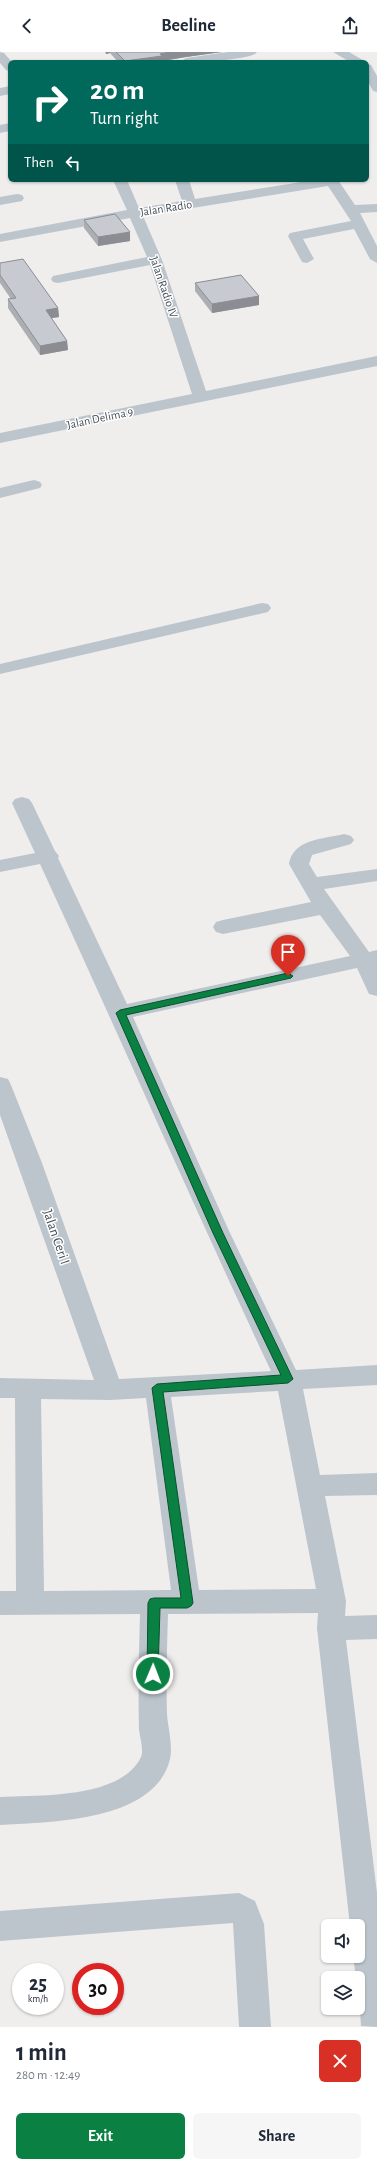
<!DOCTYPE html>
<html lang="en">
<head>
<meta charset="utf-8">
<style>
  body { margin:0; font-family:"Alegreya Sans",sans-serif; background:#f6f6f7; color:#1f2937; height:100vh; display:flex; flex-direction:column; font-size:15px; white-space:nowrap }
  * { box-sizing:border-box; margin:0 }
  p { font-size:13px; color:#747a83 }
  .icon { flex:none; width:22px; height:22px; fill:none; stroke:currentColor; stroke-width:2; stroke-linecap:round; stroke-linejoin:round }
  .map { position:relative; height:1975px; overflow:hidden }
  .panel { display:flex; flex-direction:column; background:#fff; flex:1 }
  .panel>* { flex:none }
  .guide { position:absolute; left:8px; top:8px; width:361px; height:122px; border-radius:6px; box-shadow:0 1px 3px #0004; background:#00695c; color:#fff; overflow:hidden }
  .tools { position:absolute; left:321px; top:1867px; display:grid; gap:8px }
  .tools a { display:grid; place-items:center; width:44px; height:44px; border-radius:6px; background:#fff; box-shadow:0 1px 3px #0004; font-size:20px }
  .speed { position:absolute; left:12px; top:1911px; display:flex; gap:8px; font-size:20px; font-weight:700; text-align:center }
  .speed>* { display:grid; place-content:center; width:52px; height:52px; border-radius:50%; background:#fff; box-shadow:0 1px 3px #0004; line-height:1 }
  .speed small { font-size:10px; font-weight:400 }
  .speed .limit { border:6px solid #d22; background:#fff; color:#111 }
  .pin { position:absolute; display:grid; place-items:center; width:34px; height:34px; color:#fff; margin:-41px -17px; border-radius:50% 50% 50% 0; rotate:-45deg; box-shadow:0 0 4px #0007 }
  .pin .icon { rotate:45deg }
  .me { position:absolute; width:44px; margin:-22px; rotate:1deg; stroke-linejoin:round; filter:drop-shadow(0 0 3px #0008) }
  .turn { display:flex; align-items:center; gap:14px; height:84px; padding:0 16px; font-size:18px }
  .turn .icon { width:52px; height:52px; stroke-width:2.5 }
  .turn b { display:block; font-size:28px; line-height:34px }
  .then { display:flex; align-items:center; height:38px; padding:0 16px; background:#0003; gap:8px; font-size:15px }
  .round { display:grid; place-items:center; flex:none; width:42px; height:42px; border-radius:6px; background:#f6f6f7 }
  .summary { display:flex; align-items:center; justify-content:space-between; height:68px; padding:0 16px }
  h1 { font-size:24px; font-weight:600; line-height:30px }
  .primary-button { display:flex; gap:8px; margin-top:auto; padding:8px 16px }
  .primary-button a { flex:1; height:46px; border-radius:6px; background:#0b8043; color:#fff; font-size:16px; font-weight:600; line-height:46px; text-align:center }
  .primary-button a+a { background:#f6f6f7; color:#1f2937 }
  header { display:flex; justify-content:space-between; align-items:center; height:52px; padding:0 16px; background:#fff; font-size:18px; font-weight:600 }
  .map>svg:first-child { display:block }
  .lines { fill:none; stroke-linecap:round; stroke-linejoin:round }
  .minor { fill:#bcc5cc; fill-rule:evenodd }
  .wall { fill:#abaeb3 }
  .shaded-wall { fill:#8b8d92 }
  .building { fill:#c7cad0; stroke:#8b8d92 }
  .route { fill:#0b8043; stroke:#07532c }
  .labels { text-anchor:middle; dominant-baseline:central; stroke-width:3; stroke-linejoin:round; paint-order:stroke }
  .far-street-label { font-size:12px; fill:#47515a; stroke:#fff }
  .street-label { font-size:14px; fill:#47515a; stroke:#fff }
</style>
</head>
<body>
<header><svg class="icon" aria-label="back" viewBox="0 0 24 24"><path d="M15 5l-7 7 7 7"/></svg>Beeline<svg class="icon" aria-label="share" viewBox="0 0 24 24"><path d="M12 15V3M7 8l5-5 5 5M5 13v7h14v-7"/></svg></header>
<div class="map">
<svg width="377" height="1975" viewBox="0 0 377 1975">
  <rect width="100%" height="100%" fill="#f0eded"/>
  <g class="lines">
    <!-- minor -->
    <g class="minor">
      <path d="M0,0L4,1L12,10H10V19L6,18L0,11Z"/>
      <path d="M228,0H257C251,9 193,10 180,10L186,6Z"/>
      <path d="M333,0H349L366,10H350Z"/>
      <path d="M367,12L371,13L377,24V40L373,39L367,28Z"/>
      <path d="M10,34V42L0,44V36Z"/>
      <path d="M10,71V79L0,81V73Z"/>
      <path d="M113,128H127L139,156L182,149L175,128H189L195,147L314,128H338L355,153L377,152V160L360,161L377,194V211L370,207L354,177L303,187L314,207L307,211L302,210L288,184L290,181L351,169L328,134L143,164L162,208L206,339L377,304V314L0,391V381L192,342L150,213L58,231L53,230L51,227L53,224L58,223L147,205L130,166L0,190V182L127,158Z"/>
      <path d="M17,142L22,143L24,146L22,149L0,153V145Z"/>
      <path d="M34,428L40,430L42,433L40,436L0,446V436Z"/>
      <path d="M262,551L268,552L271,556L268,560L0,622V612Z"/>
      <path d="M22,745L29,747L32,751L55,799L59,804L58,806L127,952L350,904L320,863L223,882L216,880L213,875L216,870L223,868L311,850L289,812C293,787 323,787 344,782L351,784L354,788L351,792L312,803L309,812L317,825L377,817V829L324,837L369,900L377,898V944L369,942L357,916L133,965L230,1181L296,1318L377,1313V1333L303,1337L320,1423L377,1421V1443L325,1444L346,1549L345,1564L377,1563V1587L346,1588L377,1841V1975L361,1974L358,1926H356L353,1904H358V1874H350L317,1576L318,1561L168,1562C167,1595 166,1629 167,1662C168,1676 173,1694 170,1707C155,1770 50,1770 0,1773V1745C39,1743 121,1747 141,1705C144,1698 140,1686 139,1678C138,1639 139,1601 140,1562L0,1563V1539H16L15,1346H0V1326L94,1328L0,1063V1025L8,1027L11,1033L42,1111L119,1327L271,1319C192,1151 118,981 40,812L0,820V808L35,801L12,751L15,747ZM278,1339L316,1537L199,1538L171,1345ZM146,1346L171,1538L44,1539L41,1347L110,1348Z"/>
      <path d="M239,1841L255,1849L264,1872L271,1975H239L233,1871L0,1889V1859Z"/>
    </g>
  </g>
  <!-- wall -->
  <g class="wall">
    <path d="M105,0H222L186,5L162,9V10H118L110,1L106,2Z"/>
    <path d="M84,168L130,189L98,194L84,176Z"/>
    <path d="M0,211L58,256L59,265L51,266L67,289L68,298L40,303L8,256V247H11L0,231Z"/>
    <path d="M195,231L259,253L212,261L195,239Z"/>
  </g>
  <!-- shaded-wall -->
  <g class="shaded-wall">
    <path d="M106,0H110V1L106,2Z"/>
    <path d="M170,0H222L186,5L162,9V10H125V9Z"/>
    <path d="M130,180V189L98,194V185Z"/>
    <path d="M259,244V253L212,261V252Z"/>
    <path d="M58,256L59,265L46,267V258Z"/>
    <path d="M67,289L68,298L40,303V294Z"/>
  </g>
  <!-- building -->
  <g class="building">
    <path d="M116,0H170L160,2L162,4L125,9Z"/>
    <path d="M115,162L130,180L98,185L84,168Z"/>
    <path d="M23,207L58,256L46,258L67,289L40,294L8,247L16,246L0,223V211Z"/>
    <path d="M241,223L259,244L212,252L195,231Z"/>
  </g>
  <!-- route -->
  <path class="route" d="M288,921L293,924L291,926L126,963L223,1181L293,1327L288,1331L163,1340L193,1551L191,1554L187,1556H160L158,1622L157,1625L153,1627L148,1625L147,1622L148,1551L150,1547L154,1546H181L152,1336L157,1332L281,1323L213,1181L116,961L120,958Z"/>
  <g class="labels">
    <!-- far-street labels -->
    <g class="far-street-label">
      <text transform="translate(166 156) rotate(-9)">Jalan Radio</text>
      <text transform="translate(164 235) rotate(71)">Jalan Radio IV</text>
      <text transform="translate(100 366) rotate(-12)">Jalan Delima 9</text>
    </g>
    <!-- street labels -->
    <g class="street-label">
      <text transform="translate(56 1185) rotate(71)">Jalan Ceri I</text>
    </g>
  </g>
</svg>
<div class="tools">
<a><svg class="icon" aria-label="sound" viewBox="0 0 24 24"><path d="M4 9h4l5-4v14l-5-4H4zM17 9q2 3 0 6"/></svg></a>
<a><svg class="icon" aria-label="layers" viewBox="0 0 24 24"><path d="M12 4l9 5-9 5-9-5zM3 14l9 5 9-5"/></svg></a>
</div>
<div class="speed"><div>25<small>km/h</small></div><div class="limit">30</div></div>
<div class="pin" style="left:288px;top:924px;background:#d93025"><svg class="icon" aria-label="arrive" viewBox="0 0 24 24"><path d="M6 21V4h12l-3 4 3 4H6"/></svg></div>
<svg class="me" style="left:153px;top:1622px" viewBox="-20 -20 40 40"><circle r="17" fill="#0b8043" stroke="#fff" stroke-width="3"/><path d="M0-11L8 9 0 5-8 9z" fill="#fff"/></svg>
<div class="guide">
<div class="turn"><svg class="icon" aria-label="right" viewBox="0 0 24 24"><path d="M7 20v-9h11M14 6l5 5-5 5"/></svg><div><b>20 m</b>Turn right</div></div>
<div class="then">Then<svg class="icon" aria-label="left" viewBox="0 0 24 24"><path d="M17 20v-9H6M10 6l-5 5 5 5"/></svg></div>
</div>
</div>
<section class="panel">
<div class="summary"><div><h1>1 min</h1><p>280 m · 12:49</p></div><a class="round" style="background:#d93025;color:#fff"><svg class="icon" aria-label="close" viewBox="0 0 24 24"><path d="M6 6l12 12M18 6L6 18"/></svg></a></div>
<div class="primary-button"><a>Exit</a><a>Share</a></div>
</section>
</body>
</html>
